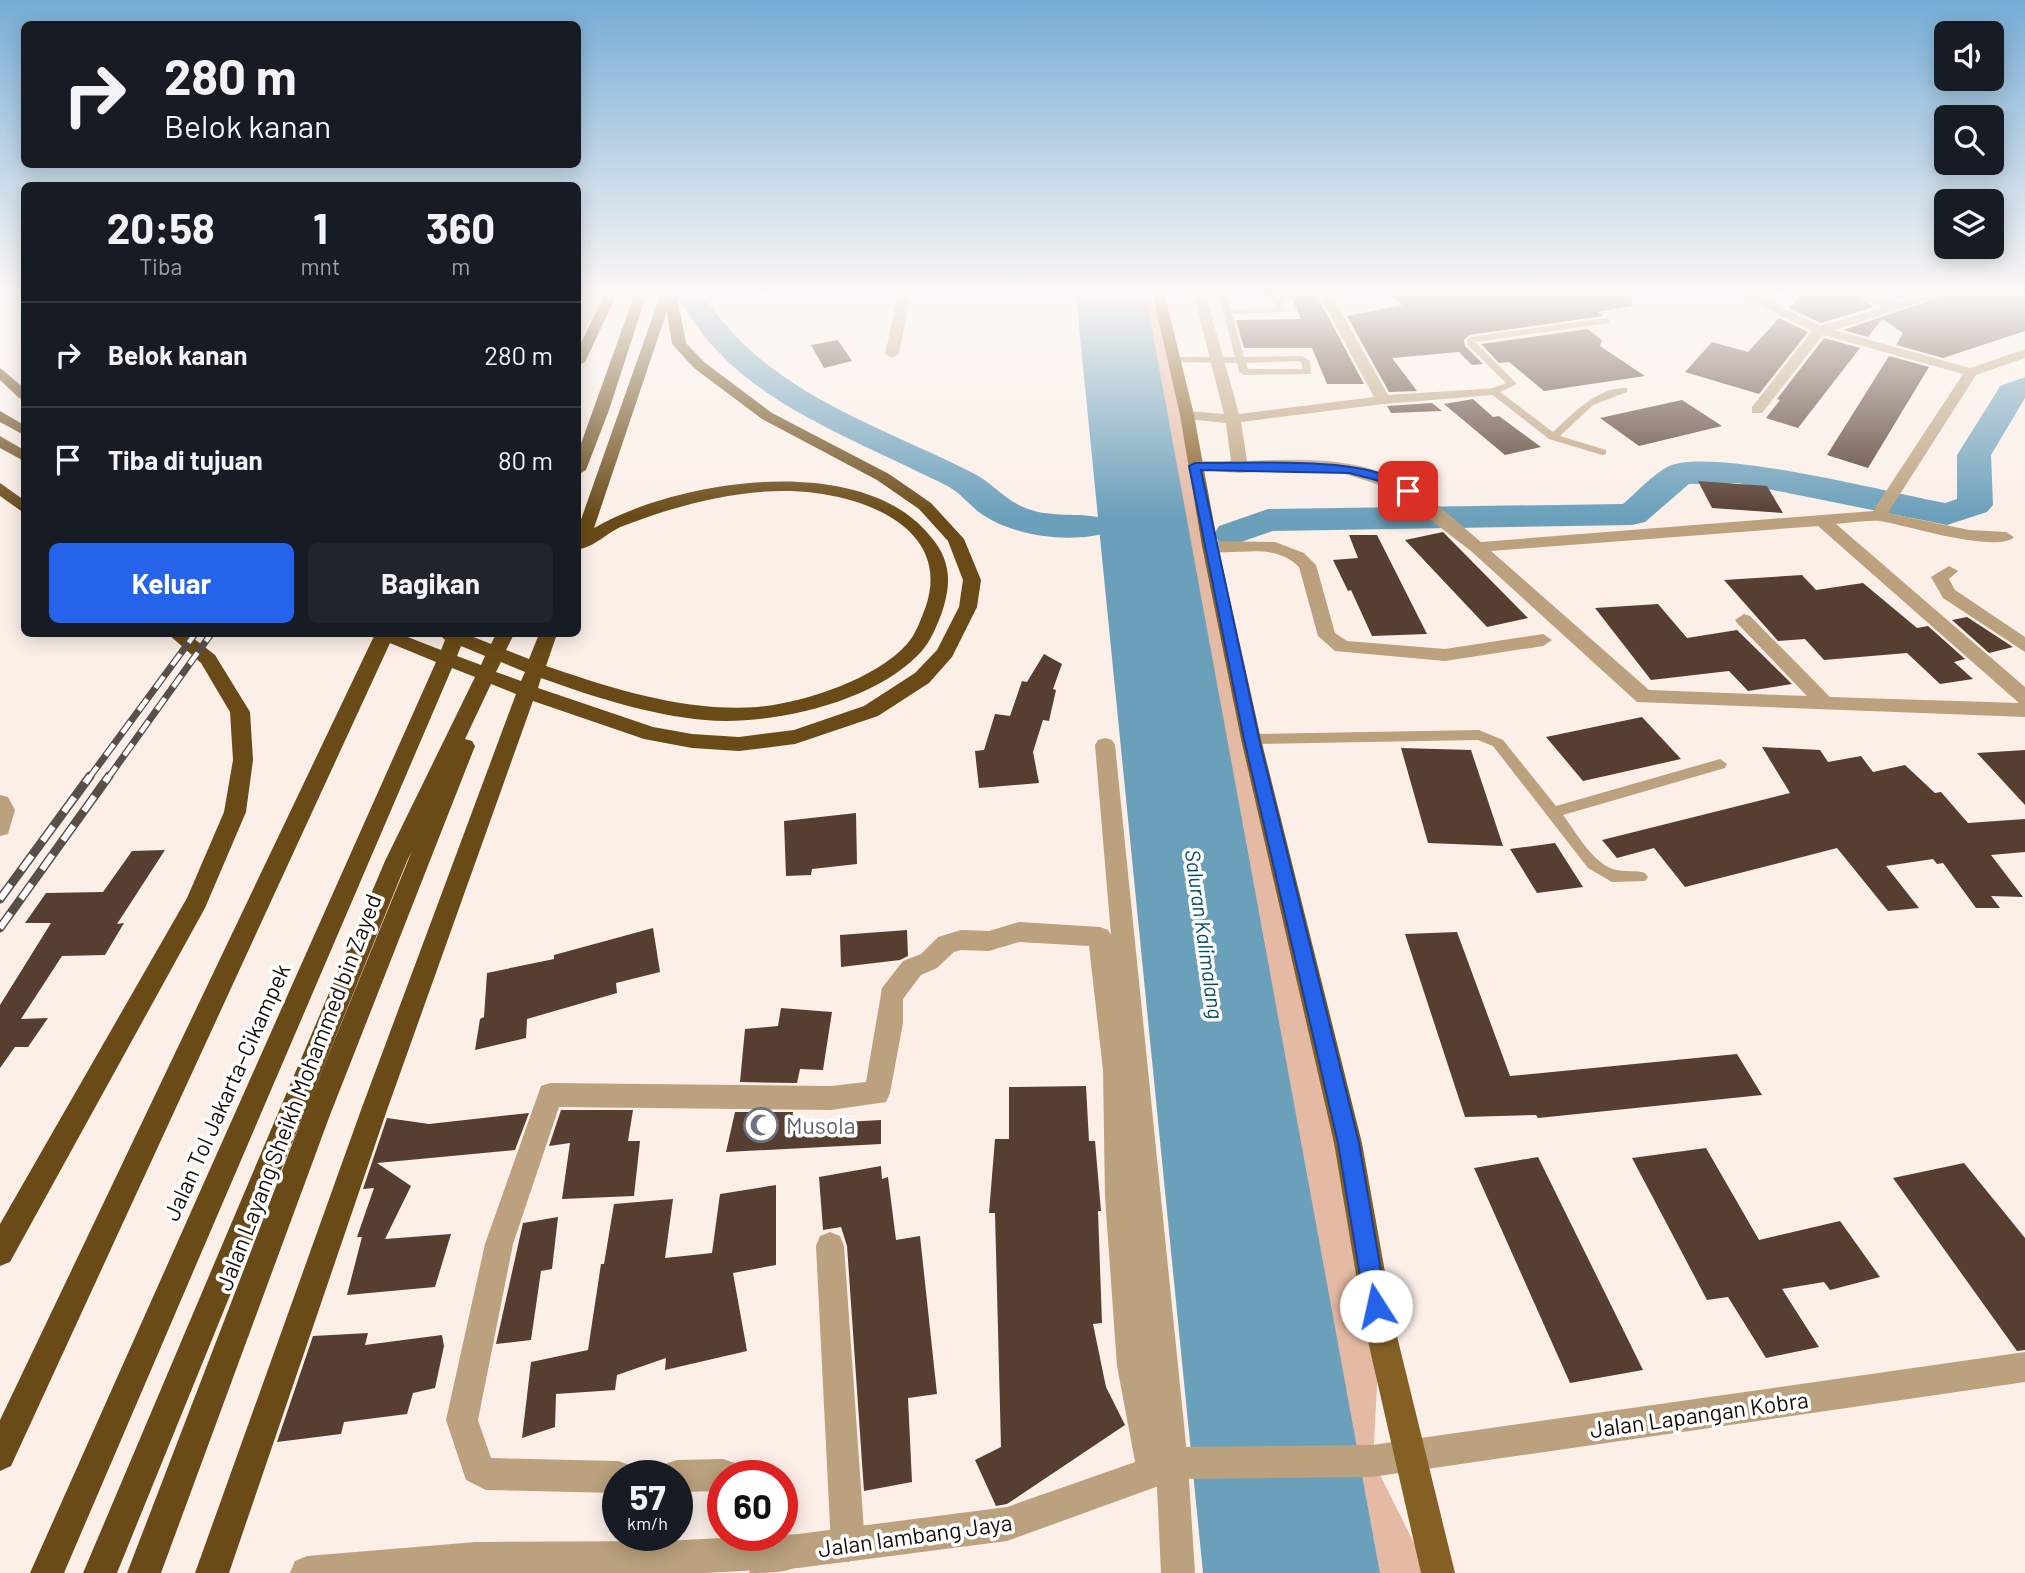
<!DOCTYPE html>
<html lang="id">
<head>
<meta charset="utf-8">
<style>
  body { margin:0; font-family:Barlow,sans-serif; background:#20242c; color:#f1f3f6; height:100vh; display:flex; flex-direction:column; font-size:26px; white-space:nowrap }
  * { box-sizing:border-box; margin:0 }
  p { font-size:23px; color:#9ea1a6 }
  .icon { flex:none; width:38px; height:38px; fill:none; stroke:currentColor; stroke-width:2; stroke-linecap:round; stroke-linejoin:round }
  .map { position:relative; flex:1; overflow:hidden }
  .panel { position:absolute; left:21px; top:182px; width:560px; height:455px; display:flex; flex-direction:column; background:#171b24; border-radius:10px; box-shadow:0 4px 18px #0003 }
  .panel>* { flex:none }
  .top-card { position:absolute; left:21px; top:21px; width:560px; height:147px; border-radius:10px; box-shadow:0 4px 18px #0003; background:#171b24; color:#f1f3f6; overflow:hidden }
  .fabs { position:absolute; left:1934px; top:21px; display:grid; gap:14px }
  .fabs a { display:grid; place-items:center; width:70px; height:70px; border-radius:10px; background:#171b24; box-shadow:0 4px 18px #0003; font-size:35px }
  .speed { position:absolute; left:602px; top:1460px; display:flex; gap:14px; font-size:35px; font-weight:700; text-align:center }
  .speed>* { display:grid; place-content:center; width:91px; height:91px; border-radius:50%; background:#171b24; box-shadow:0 4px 18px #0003; line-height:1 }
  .speed small { font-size:18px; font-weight:400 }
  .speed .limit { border:10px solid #d22; background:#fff; color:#111 }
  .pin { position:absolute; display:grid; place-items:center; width:60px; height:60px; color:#fff; margin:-30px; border-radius:14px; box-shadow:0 4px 10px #0006 }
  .me { position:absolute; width:77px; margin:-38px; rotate:350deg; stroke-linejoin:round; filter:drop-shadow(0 0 5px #0008) }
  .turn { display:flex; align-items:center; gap:24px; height:147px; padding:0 28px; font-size:32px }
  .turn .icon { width:91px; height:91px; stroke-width:2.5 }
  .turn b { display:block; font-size:49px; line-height:60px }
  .eta { display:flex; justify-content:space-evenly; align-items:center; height:119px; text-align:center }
  .eta b { font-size:42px; font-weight:700; line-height:49px }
  .action { display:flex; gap:14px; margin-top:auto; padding:14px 28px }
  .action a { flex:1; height:80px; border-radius:10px; background:#2563eb; color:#fff; font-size:28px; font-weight:700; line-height:80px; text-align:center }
  .action a+a { background:#20242c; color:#f1f3f6 }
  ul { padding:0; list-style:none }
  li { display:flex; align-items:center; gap:21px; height:105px; padding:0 28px; border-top:2px solid #363941 }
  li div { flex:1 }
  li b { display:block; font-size:26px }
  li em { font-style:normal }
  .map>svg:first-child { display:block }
  .green { fill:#e4baa4 }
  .water { fill:#6ba0bb }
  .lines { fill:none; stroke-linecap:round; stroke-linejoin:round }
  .river { fill:#6ba0bb; fill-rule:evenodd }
  .building { fill:#563e31 }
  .service { fill:#bba17d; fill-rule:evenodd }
  .minor { fill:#bba17d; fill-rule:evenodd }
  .tertiary { fill:#bba17d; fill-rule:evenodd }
  .primary { fill:#846025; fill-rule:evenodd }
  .motorway { fill:#6a4b18; fill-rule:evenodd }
  .rail-far1-casing { stroke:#594f49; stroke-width:7 }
  .rail-casing { stroke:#594f49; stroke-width:9 }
  .rail-far1 { stroke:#fff; stroke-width:4.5; stroke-dasharray:14; stroke-linecap:butt }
  .rail { stroke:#fff; stroke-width:6; stroke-dasharray:18; stroke-linecap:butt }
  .route { fill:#2563eb; stroke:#184099; stroke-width:2 }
  .labels { text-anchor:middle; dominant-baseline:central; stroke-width:7; stroke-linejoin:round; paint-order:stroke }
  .water-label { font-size:21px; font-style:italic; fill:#004b67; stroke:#fff }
  .near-street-label { font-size:23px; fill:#160d07; stroke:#fff }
  .near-worship-label { font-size:23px; fill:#5b616d; stroke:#fff; text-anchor:start }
</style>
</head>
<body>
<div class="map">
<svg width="2025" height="1573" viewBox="0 0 2025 1573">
  <rect width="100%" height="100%" fill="#fbefe8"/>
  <!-- green -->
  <path class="green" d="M1142,296H1159L1380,1328L1373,1461L1429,1573H1380Z"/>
  <!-- water -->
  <path class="water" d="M1076,296H1146L1380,1573H1203Z"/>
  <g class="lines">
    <!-- river -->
    <g class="river">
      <path d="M678,296H704C766,392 873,423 971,472C992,482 1005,501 1028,509C1053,518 1077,512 1102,518L1107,526L1102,534C1065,543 1015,536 983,515C974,509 967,501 959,494C950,486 937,481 927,476C833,429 729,394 678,296Z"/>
      <path d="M2025,377V398L1991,455L1993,505L1987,512L1947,525L1738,483L1689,484L1645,522L1632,525L1273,531L1232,545L1219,542L1214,534L1219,526L1268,509L1623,504C1637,492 1653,474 1669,466C1713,447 1891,493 1945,503L1957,499V455L1996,393L2000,386Z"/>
    </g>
  </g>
  <!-- building -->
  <g class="building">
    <path d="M1291,296H1317L1364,384H1327L1312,348H1244L1236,320L1301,319Z"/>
    <path d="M1390,296H1631L1632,306L1597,312L1603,316L1469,335L1464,340L1465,346L1483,364L1472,365L1459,352L1392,358L1417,391L1389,392L1347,316L1403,305Z"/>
    <path d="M1800,296H1857L1874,307L1821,323L1789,308Z"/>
    <path d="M1944,296H2025V331L1943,358L1896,345L1903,333L1882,319L1868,337L1843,330Z"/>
    <path d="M1779,318L1808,332L1759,394L1685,372L1712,342L1748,352Z"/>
    <path d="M1587,329L1602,340L1600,346L1645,376L1544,391L1509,362L1499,363L1481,344Z"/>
    <path d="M1824,338L1860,348L1798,428L1766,418L1780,400L1777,399Z"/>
    <path d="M838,340L852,361L824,368L811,345Z"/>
    <path d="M1889,356L1929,367L1868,468L1827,455Z"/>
    <path d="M1473,399L1493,417L1499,416L1541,447L1505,455L1444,404Z"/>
    <path d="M1682,400L1722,426L1639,446L1600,418Z"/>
    <path d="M1432,403L1442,411L1391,413L1387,406Z"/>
    <path d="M1698,481L1767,486L1783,513L1712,508Z"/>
    <path d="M1443,532L1444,533L1528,618L1487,627L1405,540Z"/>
    <path d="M1349,535H1377L1427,634L1372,636L1351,590L1348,591L1333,560L1358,558Z"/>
    <path d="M1802,575L1816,590L1863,583L1917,628L1928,626L1965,659L1954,662L1973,679L1940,684L1907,653L1824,660L1805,639L1778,641L1724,580Z"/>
    <path d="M1658,604L1687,638L1737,630L1792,684L1748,691L1729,671L1651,680L1595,608Z"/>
    <path d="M1967,617L2013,647L1989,653L1952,620Z"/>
    <path d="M1044,654L1062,664L1053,689L1056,690L1049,721L1043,720L1033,752L1039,783L979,788L975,751L984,750L995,714L1010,716L1022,681L1027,682Z"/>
    <path d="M1642,717L1681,759L1583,781L1546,737Z"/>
    <path d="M1762,747L1820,750L1828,762L1861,756L1873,772L1905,765L1935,793L1941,792L1968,823L2025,819V852L1991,855L2023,897L1991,896L2000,908H1976L1943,863L1937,864L1933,859L1886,866L1919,908L1888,911L1837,848L1685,887L1654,848L1617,858L1602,840L1790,793Z"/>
    <path d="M1401,748L1471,750L1503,846L1428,843Z"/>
    <path d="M2025,750V805L1977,753Z"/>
    <path d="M856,813L857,864L812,869L811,875L786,876L784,821Z"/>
    <path d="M1555,843L1583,887L1537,893L1510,849Z"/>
    <path d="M165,850L117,924L124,923L105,955L62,956L21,1019L48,1018L28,1047H15L0,1068V1005L51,923H25L46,893L103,892L132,851Z"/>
    <path d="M653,928L660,972L616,983L617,993L527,1019L526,1038L475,1050L480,1019L484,1017L487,973L554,959V955Z"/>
    <path d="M907,930L908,956L900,960L841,967L840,935Z"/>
    <path d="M1457,932L1510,1076L1737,1054L1762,1095L1538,1118L1536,1115L1465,1117L1405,934Z"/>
    <path d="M781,1008L832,1012L823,1070L800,1069L797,1083L740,1082L745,1029L778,1026Z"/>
    <path d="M1086,1086L1089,1141H1095L1101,1211H1098L1102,1323L1093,1324L1106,1387L1125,1425L1007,1504L996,1506L975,1460L1001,1447L995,1213H989L995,1139H1009V1087Z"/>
    <path d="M561,1110H633L628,1141H640L634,1196L562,1199L570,1143L549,1146Z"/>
    <path d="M735,1112H793L791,1125L881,1120V1144L726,1152Z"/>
    <path d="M529,1113L515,1150L377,1163L411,1186L385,1239L451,1234L435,1287L347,1295L362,1237H357L374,1188L363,1189L387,1118L429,1124Z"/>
    <path d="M1706,1148L1759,1240L1840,1221L1880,1277L1830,1290L1824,1282L1782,1289L1819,1347L1766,1358L1728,1297L1707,1300L1632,1158Z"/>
    <path d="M1538,1157L1643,1370L1570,1383L1474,1168Z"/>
    <path d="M1964,1163L2025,1238V1350L2017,1351L1893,1178Z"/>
    <path d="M881,1166L882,1179L888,1177L896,1240L920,1236L937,1394L908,1398L912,1482L864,1491L847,1246L841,1227L823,1230L819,1177Z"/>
    <path d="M776,1185V1265L733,1273L747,1351L665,1370L666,1358L617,1375L615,1390L556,1394L555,1427L522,1438L531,1362L588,1350L601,1264H604L614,1204L673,1199L665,1258L712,1253L720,1194Z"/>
    <path d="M558,1217L552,1269L541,1271L531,1340L496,1344L523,1223Z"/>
    <path d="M368,1333L365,1345L442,1335L444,1346L435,1388L413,1393L407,1414L344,1422L341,1434L277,1442L313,1336Z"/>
  </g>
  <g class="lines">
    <!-- service -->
    <g class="service">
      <path d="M1219,296H1227L1231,309L1276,308L1275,300L1271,296L1282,297L1284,312L1232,314L1244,357L1302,356L1310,361L1311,374L1244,375L1239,372L1237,363L1170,362L1168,360L1173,357H1235ZM1297,361L1301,362L1303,369H1248L1246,363Z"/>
      <path d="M1606,318L1609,319V323L1475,342L1517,384L1500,392L1553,432C1572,414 1599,386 1627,388V392L1593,405L1560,436L1606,450V454L1602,455L1549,439L1490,393V389L1506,383L1467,344V340L1471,337Z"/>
      <path d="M1479,730L1503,740L1556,806L1720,759L1727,764L1725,768L1563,815C1576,832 1594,866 1617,870C1627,872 1636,870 1645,873L1648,877L1645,881L1612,882L1588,868L1493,746L1478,740L1251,744L1244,739L1251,734Z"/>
    </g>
    <!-- minor -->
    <g class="minor">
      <path d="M898,296H910L899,354L892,358L885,354Z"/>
      <path d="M1194,296H1206L1239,414L1374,397L1320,296H1332L1388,395L1498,388L1500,391L1493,395L1383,404L1241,422L1247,461C1297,459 1353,456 1399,480C1429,496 1455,520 1481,542L1873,511L1963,374L1823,335L1762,413H1752V407L1812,331L1742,296H1758L1821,326L1881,308L1859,296H1875L1894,304L1922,296H1941L1834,330L1970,368L2025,349V358L1976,375L1888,513L1969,530L2006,532L2014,537C1998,554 1905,525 1880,521C1866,520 1850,523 1836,524L2025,687V717L1637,702L1471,551L1389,488L1339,472L1290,469L1240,473L1190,469V463L1195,461H1231L1226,423L1187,419L1180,415L1187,411L1224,414ZM1818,526L2019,703L1830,697L1750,616L1744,614L1735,620L1738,624L1807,696L1649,690L1491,551Z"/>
      <path d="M1210,541L1275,542L1304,553L1316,565L1335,633L1347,641L1445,649L1543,634L1552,640L1543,646L1445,661L1335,651L1318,636L1299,567C1272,540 1236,558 1204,550L1202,546L1204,542Z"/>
      <path d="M1949,566L1958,571L1949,579L1955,590L2025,637V652L1943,598L1931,577Z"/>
      <path d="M1105,738L1112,740L1115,745L1188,1464L1195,1573H1161L1157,1487L1141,1484L1137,1472L1117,1366L1105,1197L1103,1070L1089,946L1019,942L989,951L961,950L954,952L937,968L921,975L903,999V1023L890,1093L886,1102L831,1110L559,1107L513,1244L478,1420L491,1458L618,1461L630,1465L634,1475H618V1493L486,1490L466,1480L446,1420L485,1244L541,1086L550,1083L831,1086L866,1082L882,988L903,961L921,954L938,937L961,930L989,931L1019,922L1100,927L1108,930L1111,935L1095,745L1098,740Z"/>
      <path d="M0,795L8,797L15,810L8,834L0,836Z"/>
      <path d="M830,1232L840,1236L844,1246L865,1545L860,1557L848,1562L836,1557L831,1545L816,1246L820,1236Z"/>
      <path d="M723,1459L735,1463L739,1475H723V1491L677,1492V1475H661L665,1464L677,1460Z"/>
      <path d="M794,1538L806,1543L811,1555C800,1573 773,1573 749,1573L754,1561Z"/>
    </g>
    <!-- tertiary -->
    <path class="tertiary" d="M2025,1352V1382L1372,1477L1178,1479L1007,1541L798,1568L705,1573H290L295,1561L307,1556L476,1542L666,1541L798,1534L1007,1507L1178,1447L1372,1445Z"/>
    <!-- primary -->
    <path class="primary" d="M1153,296H1165L1194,415L1218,546L1261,739L1362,1143L1395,1328L1455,1573H1421L1365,1328L1334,1143L1241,739L1202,546L1180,415Z"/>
    <!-- motorway -->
    <g class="motorway">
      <path d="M604,296H616L585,362L578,366V349Z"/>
      <path d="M634,296H646L609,410L586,470L578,475V452Z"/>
      <path d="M660,296H677L686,343L704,362L772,413L889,474L931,503L964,539L981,580L977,607L952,657L929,683L878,716L795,744L739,751L692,748L644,739L533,701L387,1110L229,1573H195L361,1110L516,694L491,684L465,739L472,741L475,746L330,1115L161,1573H127L303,1116L117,1573H83L385,861L475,677L452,668L64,1573H30L436,662L390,643L11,1466L0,1471V1420L375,634H400L441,650L445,640L439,634H466L491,644L496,634H514L506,650L529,659L539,634H557L546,666L555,669C620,691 688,712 758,707C803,703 876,679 907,644C916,634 921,619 926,606C950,533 874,500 815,493C751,485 683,503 623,526C609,531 592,549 578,549V528ZM667,311L672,344L694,368L762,419L877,480L919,509L948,541L963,580L959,607L937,650L915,673L864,706L794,730L739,737L692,734L653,727L538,688L541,678C594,697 649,715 705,720C769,726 871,703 917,656C929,645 935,630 941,615C946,601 950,584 947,569C944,552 935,541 924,529C852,453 677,480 594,528ZM461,646L485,656L481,665L457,656ZM501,662L525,672L521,681L496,672ZM412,851L307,1107L407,861Z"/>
      <path d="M0,368L24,388V399L19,398L0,380Z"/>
      <path d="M0,411L24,425V435L0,422Z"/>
      <path d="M0,436L24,450V461L0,448Z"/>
      <path d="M0,483L24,500V513L0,496Z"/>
      <path d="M168,634H188L215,655L250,712L253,760L246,812L205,908L10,1262L0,1266V1224L187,898L224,812L233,760L230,712L201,663Z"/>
    </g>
    <!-- rail-far1 casing -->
    <g class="rail-far1-casing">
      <g id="rail-far1">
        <path d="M89,778L195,634"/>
        <path d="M108,778L211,634"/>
      </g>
    </g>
    <!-- rail casing -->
    <g class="rail-casing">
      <g id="rail">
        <path d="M0,899L90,776"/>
        <path d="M0,928L109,776"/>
      </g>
    </g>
    <!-- rail-far1 -->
    <use href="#rail-far1" class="rail-far1"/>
    <!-- rail -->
    <use href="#rail" class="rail"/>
  </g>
  <!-- sky -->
  <linearGradient id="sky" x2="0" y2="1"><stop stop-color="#76acd6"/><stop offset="0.57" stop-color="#fdf8f5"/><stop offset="1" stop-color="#fdf8f5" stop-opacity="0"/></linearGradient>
  <rect width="2025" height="516" fill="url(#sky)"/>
  <!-- route -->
  <path class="route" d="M1195,463C1250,464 1373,453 1414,491L1403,494L1376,480L1349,473L1201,470L1259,739L1359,1143L1387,1306L1384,1314L1376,1317L1368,1314L1365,1306L1338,1143L1244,739L1189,466Z"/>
  <!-- icons -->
  <defs>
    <g id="mosque-ring" transform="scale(1.75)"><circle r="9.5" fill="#fff" stroke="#6b7280" stroke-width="1.5"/><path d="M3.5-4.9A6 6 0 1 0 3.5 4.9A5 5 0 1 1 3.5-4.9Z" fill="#6b7280"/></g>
  </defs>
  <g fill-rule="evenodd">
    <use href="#mosque-ring" x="761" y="1125"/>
  </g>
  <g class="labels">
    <!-- water labels -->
    <g class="water-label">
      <text transform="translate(1205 934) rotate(82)">Saluran Kalimalang</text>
    </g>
    <!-- near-street labels -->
    <g class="near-street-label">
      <text transform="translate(226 1092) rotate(-66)">Jalan Tol Jakarta–Cikampek</text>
      <text transform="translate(298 1092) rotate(-69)">Jalan Layang Sheikh Mohammed bin Zayed</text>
      <text transform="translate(1699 1414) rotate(-8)">Jalan Lapangan Kobra</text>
      <text transform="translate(915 1535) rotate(-8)">Jalan lambang Jaya</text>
    </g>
    <!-- near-worship labels -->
    <g class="near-worship-label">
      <text x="786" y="1125">Musola</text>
    </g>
  </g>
</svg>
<div class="fabs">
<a><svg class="icon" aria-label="sound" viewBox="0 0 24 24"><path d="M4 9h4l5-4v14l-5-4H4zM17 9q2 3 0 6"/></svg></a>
<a><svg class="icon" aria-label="search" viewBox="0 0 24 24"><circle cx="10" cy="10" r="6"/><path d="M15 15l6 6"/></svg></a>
<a><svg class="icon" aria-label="layers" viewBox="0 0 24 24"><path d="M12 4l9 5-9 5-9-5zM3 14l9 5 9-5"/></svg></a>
</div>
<div class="speed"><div>57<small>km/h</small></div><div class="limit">60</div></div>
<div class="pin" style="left:1408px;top:491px;background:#d93025"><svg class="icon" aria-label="arrive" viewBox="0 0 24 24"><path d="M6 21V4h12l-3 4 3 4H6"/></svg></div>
<svg class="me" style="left:1376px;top:1306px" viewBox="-20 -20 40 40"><circle r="19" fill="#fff"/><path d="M0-13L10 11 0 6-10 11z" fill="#2563eb"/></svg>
<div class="top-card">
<div class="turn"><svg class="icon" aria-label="right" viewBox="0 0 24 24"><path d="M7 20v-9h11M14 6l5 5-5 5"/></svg><div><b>280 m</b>Belok kanan</div></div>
</div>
<section class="panel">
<div class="eta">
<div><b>20:58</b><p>Tiba</p></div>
<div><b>1</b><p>mnt</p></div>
<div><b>360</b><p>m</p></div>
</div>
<ul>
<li><svg class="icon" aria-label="right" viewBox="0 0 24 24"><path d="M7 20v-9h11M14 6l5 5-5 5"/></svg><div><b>Belok kanan</b></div><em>280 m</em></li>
<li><svg class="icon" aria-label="arrive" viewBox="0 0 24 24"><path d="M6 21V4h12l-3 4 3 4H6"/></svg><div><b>Tiba di tujuan</b></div><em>80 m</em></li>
</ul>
<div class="action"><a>Keluar</a><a>Bagikan</a></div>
</section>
</div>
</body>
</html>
